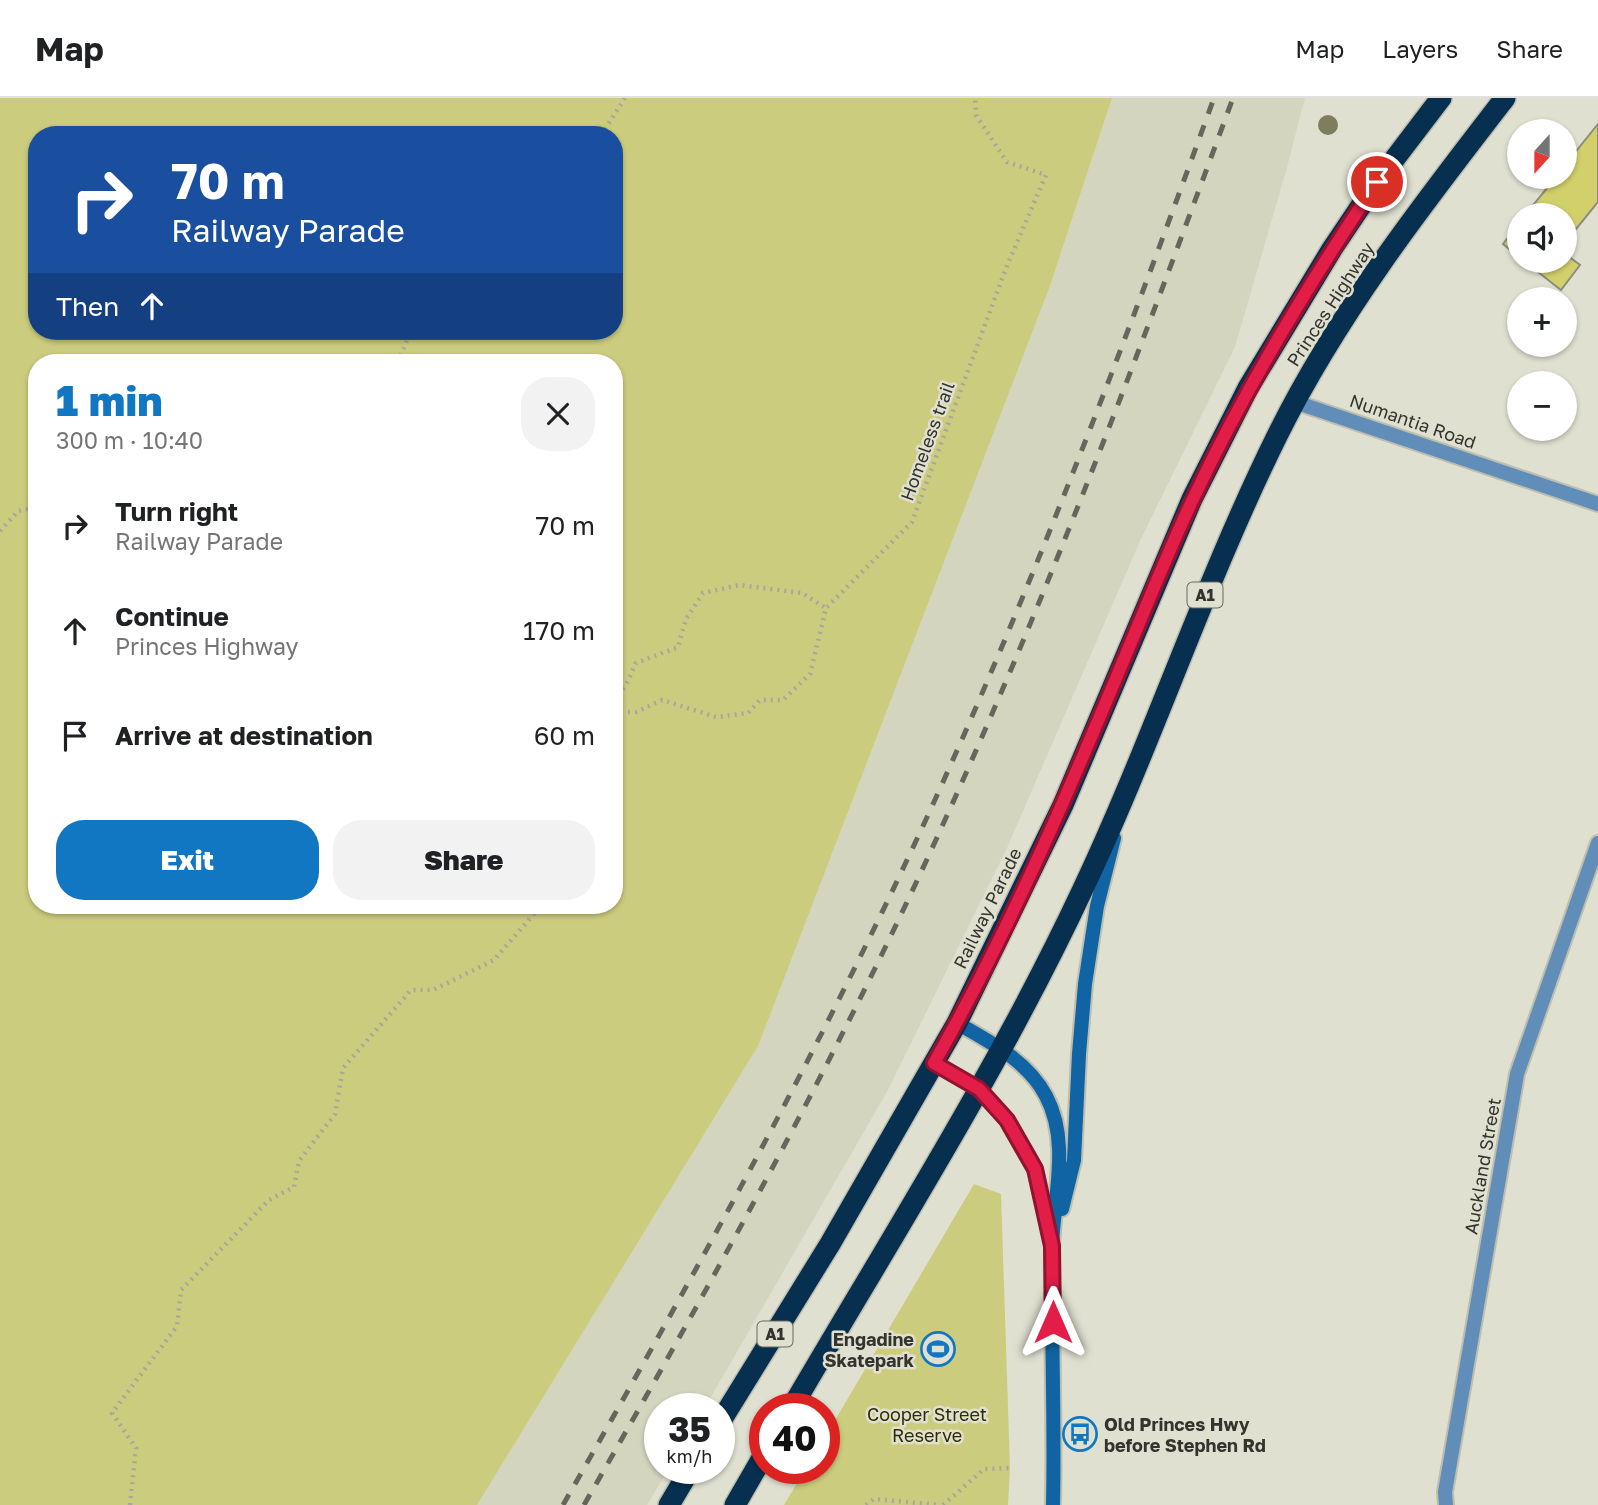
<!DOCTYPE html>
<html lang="en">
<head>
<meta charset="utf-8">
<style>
  body { margin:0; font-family:"Golos Text",sans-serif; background:#f2f2f2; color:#202124; height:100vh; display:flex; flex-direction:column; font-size:26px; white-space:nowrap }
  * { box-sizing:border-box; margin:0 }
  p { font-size:23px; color:#757577 }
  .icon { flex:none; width:38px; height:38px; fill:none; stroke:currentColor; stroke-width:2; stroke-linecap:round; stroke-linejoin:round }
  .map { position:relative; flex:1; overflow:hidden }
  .details { position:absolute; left:28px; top:256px; width:595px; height:560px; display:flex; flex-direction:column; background:#fff; border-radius:28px; box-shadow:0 2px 5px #0004 }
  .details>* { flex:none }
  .banner { position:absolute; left:28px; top:28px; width:595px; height:214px; border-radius:28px; box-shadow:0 2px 5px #0004; background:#1a4fa0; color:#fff; overflow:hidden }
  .needle { width:46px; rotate:201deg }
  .fabs { position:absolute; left:1507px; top:21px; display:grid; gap:14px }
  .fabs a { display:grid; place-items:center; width:70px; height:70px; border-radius:50%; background:#fff; box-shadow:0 2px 5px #0004; font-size:35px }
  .speed { position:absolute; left:644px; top:1295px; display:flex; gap:14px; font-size:35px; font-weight:700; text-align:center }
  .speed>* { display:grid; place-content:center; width:91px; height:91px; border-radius:50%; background:#fff; box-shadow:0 2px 5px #0004; line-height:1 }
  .speed small { font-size:18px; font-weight:400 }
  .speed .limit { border:10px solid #d22; background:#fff; color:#111 }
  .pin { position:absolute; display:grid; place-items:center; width:60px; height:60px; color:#fff; margin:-30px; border:4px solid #fff; border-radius:50%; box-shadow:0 2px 7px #0007 }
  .me { position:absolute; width:77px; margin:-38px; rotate:0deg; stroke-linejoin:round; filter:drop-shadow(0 0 5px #0008) }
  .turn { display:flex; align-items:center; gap:24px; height:147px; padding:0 28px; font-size:32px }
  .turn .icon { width:91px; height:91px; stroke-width:2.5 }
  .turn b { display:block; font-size:49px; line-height:60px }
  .then { display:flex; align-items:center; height:66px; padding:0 28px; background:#0003; gap:14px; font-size:26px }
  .round { display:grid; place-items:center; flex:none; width:74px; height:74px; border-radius:28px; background:#f2f2f2 }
  .overview { display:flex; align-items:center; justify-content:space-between; height:119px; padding:0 28px }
  h1 { font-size:42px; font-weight:800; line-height:52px; color:#1177c3 }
  .primary-button { display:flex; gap:14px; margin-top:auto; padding:14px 28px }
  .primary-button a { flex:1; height:80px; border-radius:28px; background:#1177c3; color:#fff; font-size:28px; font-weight:800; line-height:80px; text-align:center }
  .primary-button a+a { background:#f2f2f2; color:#202124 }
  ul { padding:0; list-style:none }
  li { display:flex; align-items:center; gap:21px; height:105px; padding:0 28px }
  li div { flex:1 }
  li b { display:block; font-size:26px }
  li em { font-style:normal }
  header { display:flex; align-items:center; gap:42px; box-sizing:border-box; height:98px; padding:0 35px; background:#fff; border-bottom:2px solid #e0e0e0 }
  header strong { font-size:33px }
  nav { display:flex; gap:38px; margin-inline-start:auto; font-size:24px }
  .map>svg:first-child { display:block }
  .built { fill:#d4d5be }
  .green { fill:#cccc7e; fill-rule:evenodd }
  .building { fill:#d2d06b; stroke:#8d8d7f; stroke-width:2 }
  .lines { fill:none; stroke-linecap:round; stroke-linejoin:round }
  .street-casing { stroke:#bebeb0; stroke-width:18 }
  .secondary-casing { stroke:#bebeb0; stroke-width:18 }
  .highway-casing { stroke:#bebeb0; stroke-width:24 }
  .path { stroke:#a7a79b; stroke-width:4.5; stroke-dasharray:2 5; stroke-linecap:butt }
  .street { stroke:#608eb9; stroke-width:14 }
  .secondary { stroke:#1064a4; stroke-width:14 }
  .highway { stroke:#062f50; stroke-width:21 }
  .rail { stroke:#66665d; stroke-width:5; stroke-dasharray:12 12; stroke-linecap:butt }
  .tree { fill:#7e7e5e }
  .route-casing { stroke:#92132f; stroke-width:18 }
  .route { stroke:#e11d48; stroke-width:12 }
  .labels { text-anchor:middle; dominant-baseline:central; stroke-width:5; stroke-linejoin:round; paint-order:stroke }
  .shield { fill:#e0e0d1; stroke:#68685f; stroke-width:2 }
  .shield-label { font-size:16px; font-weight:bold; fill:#34342e }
  .street-label { font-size:18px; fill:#34342e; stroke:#e0e0d1 }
  .poi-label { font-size:18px; font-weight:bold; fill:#34342e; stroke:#e0e0d1; text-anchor:end }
  .park-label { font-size:18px; fill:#2e2d00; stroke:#e0e0d1 }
</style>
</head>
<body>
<header>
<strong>Map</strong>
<nav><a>Map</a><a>Layers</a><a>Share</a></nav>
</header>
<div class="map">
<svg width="1598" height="1407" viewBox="0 0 1598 1407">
  <rect width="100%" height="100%" fill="#e0e0d1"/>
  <!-- built -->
  <path class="built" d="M1112,0H1305L1286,73L1235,249L1140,443L1007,750L888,992L704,1311H660V1370H669L647,1407H474L1051,185Z"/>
  <!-- green -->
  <g class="green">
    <path d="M0,0H1112L1051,185L758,948L477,1407H0ZM37,37H614V233H37ZM37,264H614V807H37Z"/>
    <path d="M974,1086L1001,1096L1010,1370L1008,1407H784L806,1370H824V1341Z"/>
  </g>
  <!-- building -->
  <g class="building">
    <path d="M1598,26V104L1564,146V117H1525L1556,79H1564V68Z"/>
    <path d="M1519,125V159L1503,146Z"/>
    <path d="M1564,155L1580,167L1561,192L1524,163H1564Z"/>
  </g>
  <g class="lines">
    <!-- street casing -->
    <g class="street-casing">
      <g id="street">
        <path d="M1295,304L1598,406"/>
        <path d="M1446,1407L1445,1394L1517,976L1598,745"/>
      </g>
    </g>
    <!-- secondary casing -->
    <g class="secondary-casing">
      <g id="secondary">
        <path d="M957,925C990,944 1028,963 1046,998C1071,1045 1053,1100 1052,1151C1051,1236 1055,1322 1053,1407"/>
        <path d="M934,965L979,991L1007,1022L1035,1071L1049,1133"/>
        <path d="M1062,1111L1074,1062L1079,956L1085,886L1097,808L1114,740"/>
      </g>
    </g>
    <!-- highway casing -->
    <g class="highway-casing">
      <g id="highway">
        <path d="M791,1311C891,1140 998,972 1082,793C1153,643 1204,485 1278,336C1338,215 1423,106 1505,0"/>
        <path d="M719,1326L830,1146L957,925L1063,707L1192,401L1248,290L1332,151L1377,84L1441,0"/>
        <path d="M669,1407L691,1370"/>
        <path d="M735,1407L765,1355"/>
      </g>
    </g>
    <!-- path -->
    <g class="path">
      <path d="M601,37L625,0"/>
      <path d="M398,264L411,233"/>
      <path d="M0,433L18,413L37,409"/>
      <path d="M614,602L626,587L636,565L678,549L686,521L703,495L739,487L802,495L826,510"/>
      <path d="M614,614H636L662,602L716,619L748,615L760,602H783L810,576L826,510L912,424L1006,170L1046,77L1007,64L976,17L975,0"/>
      <path d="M130,1407L136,1350L112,1315L177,1228L181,1192L269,1102L294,1089L299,1063L335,1016L343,970L411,892H433L494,862L538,811L539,807"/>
      <path d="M866,1407L874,1401L939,1407"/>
      <path d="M943,1407L984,1371L1010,1370"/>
    </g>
    <!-- street -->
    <use href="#street" class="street"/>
    <!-- secondary -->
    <use href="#secondary" class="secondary"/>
    <!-- highway -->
    <use href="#highway" class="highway"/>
    <!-- rail -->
    <g class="rail">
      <path d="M563,1407C692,1181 819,954 928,717C1035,483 1126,242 1214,0"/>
      <path d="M584,1407C712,1184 838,959 944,724C1052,487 1143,244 1233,0"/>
    </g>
  </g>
  <!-- trees -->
  <circle class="tree" cx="1328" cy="27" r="10"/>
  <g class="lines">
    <!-- route casing -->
    <g class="route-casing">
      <path id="route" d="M1053,1224L1052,1148L1035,1071L1007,1022L979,991L934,965C1009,834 1069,693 1127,554C1149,502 1170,449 1194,399C1246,289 1309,185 1377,84"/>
    </g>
    <!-- route -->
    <use href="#route" class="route"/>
  </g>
  <!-- icons -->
  <defs>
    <g id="stadium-ring" transform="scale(1.75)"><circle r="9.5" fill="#e0e0d1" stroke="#1177c3" stroke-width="1.5"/><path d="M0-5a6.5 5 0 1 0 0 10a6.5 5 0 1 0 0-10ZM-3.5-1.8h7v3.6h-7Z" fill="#1177c3"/></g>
    <g id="bus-ring" transform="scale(1.75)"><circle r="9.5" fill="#e0e0d1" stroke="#1177c3" stroke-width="1.5"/><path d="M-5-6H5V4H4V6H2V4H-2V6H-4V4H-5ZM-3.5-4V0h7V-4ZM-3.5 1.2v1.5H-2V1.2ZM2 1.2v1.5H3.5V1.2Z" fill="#1177c3"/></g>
  </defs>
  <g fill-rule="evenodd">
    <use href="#stadium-ring" x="938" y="1251"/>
    <use href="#bus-ring" x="1080" y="1336"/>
  </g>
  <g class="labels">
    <!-- shield labels -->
    <g class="shield">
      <rect x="1187.5" y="484.5" width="35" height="25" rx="5"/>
      <rect x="757.5" y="1223.5" width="35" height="25" rx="5"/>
    </g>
    <g class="shield-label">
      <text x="1205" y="497">A1</text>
      <text x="775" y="1236">A1</text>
    </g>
    <!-- street labels -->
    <g class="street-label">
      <text transform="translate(1330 206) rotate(-57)">Princes Highway</text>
      <text transform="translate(1413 323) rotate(19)">Numantia Road</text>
      <text transform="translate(927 343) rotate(-70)">Homeless trail</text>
      <text transform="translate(987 810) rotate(-64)">Railway Parade</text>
      <text transform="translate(1482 1068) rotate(-80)">Auckland Street</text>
    </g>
    <!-- poi labels -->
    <g class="poi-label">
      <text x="914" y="1241">Engadine<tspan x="914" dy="21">Skatepark</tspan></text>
      <text x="1104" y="1326" text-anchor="start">Old Princes Hwy<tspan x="1104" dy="21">before Stephen Rd</tspan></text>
    </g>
    <!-- park labels -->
    <g class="park-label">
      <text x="927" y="1316">Cooper Street<tspan x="927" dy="21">Reserve</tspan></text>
    </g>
  </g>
</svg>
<div class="fabs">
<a><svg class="needle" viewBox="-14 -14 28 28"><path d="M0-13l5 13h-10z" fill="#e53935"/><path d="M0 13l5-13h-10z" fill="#757577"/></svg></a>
<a><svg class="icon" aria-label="sound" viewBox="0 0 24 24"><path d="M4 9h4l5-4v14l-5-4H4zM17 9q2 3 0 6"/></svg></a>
<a>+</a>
<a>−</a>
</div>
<div class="speed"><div>35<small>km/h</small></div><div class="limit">40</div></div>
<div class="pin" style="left:1377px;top:84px;background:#d93025"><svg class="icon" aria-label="arrive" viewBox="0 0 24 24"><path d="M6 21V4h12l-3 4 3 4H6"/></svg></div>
<svg class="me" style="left:1053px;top:1224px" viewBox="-20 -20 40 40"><path d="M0-17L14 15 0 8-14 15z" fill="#e11d48" stroke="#fff" stroke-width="4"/></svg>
<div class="banner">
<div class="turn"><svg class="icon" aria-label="right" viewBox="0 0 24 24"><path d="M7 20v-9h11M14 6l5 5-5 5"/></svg><div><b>70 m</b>Railway Parade</div></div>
<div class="then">Then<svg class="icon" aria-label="ahead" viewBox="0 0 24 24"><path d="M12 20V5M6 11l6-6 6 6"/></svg></div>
</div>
<section class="details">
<div class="overview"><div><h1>1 min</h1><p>300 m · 10:40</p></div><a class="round"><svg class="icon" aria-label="close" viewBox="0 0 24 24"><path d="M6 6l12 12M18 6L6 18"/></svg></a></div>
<ul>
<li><svg class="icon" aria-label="right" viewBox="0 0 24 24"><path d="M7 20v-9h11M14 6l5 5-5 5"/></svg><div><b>Turn right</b><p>Railway Parade</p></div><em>70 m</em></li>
<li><svg class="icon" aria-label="ahead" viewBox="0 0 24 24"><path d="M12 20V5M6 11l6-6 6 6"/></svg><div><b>Continue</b><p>Princes Highway</p></div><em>170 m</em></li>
<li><svg class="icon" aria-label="arrive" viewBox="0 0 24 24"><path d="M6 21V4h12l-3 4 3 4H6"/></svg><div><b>Arrive at destination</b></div><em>60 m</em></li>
</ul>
<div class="primary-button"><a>Exit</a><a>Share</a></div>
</section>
</div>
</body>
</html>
